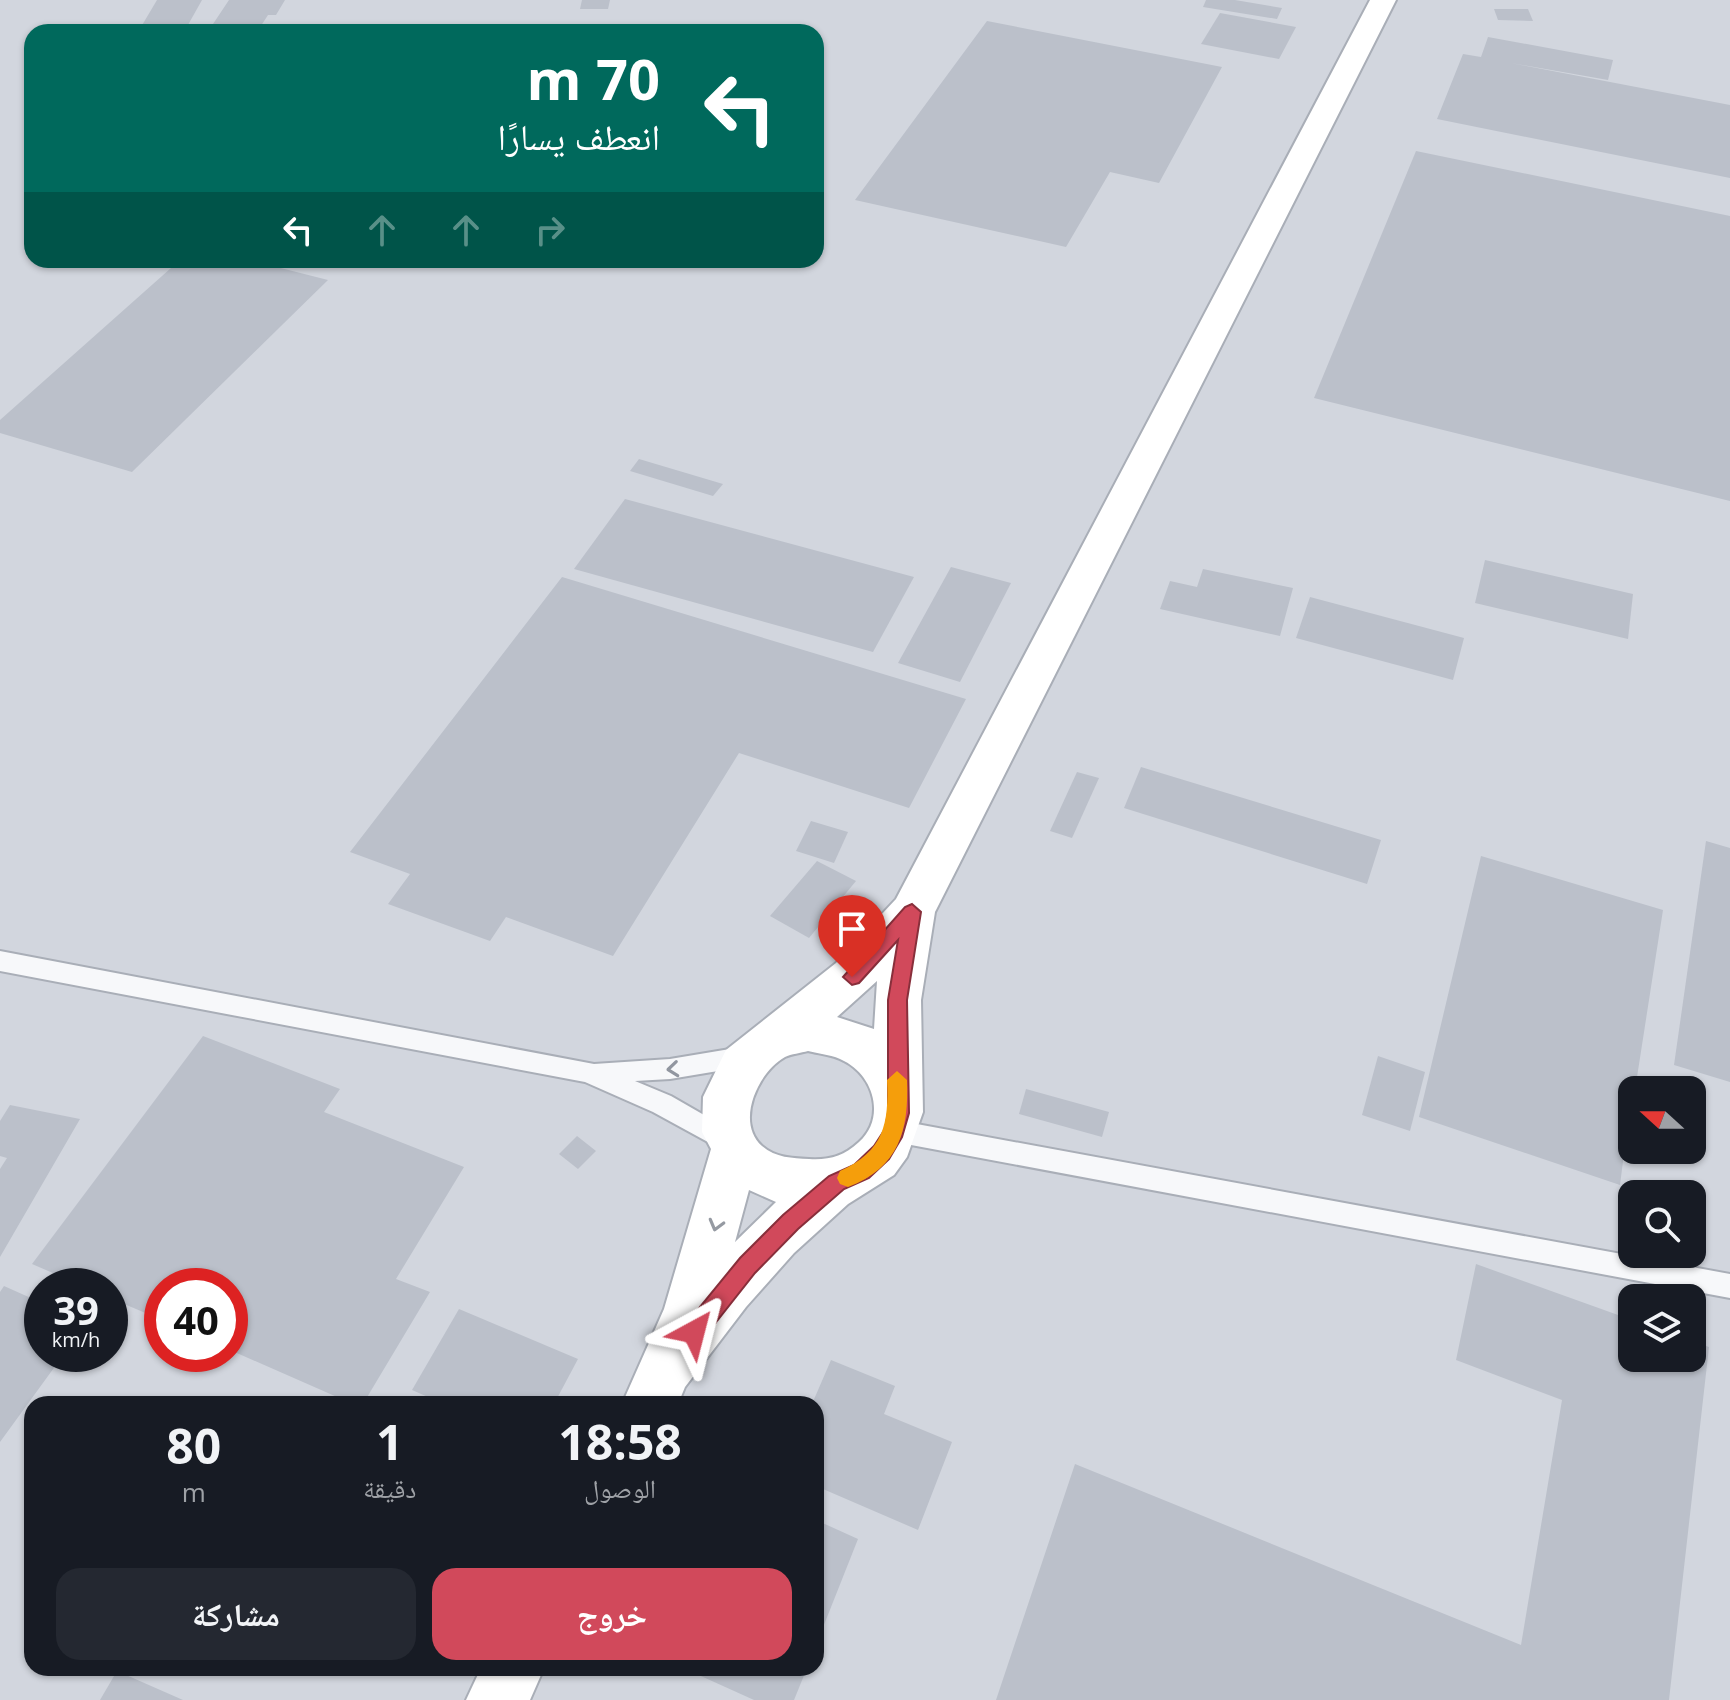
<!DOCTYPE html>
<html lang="ar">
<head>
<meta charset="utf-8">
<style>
  body { margin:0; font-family:"Open Sans","Noto Naskh Arabic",sans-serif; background:#242831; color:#f1f3f6; direction:rtl; height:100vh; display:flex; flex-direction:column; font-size:30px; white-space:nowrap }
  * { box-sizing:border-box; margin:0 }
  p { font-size:26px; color:#9ea1a6 }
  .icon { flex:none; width:44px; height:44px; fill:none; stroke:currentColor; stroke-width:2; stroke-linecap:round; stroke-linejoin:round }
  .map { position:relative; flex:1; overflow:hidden; direction:ltr }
  .side { position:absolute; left:24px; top:1396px; width:800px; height:280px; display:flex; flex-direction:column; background:#171b24; border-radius:24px; box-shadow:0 2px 6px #0004; direction:rtl }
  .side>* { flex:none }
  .banner { position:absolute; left:24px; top:24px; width:800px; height:244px; border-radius:24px; box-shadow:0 2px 6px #0004; direction:rtl; background:#00695c; color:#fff; overflow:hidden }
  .needle { width:52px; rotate:291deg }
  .buttons { position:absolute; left:1618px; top:1076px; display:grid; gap:16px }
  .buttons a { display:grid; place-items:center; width:88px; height:88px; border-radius:16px; background:#171b24; box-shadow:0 2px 6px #0004; font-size:40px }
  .speed { position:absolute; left:24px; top:1268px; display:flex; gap:16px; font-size:40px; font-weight:700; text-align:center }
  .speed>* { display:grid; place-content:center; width:104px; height:104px; border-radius:50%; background:#171b24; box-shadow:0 2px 6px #0004; line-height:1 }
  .speed small { font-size:20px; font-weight:400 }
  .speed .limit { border:12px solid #d22; background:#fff; color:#111 }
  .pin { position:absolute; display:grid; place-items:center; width:68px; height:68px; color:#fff; margin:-82px -34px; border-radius:50% 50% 50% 0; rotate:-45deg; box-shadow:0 0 8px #0007 }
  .pin .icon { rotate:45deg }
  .me { position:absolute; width:88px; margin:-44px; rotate:38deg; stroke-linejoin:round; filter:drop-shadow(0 0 6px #0008) }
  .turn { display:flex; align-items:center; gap:28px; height:168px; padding:0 32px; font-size:36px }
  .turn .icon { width:104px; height:104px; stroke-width:2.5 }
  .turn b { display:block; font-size:56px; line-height:68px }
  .lanes { display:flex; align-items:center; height:76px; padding:0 32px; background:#0003; justify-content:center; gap:40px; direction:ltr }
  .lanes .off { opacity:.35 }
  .eta { display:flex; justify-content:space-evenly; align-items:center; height:136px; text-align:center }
  .eta b { font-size:48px; font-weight:700; line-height:56px }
  .primary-button { display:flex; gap:16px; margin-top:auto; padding:16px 32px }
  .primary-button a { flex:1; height:92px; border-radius:24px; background:#d1495b; color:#fff; font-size:32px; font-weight:700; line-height:92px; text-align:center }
  .primary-button a+a { background:#242831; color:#f1f3f6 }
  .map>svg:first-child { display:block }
  .built { fill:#d2d6de; fill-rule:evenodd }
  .building { fill:#bbc0ca }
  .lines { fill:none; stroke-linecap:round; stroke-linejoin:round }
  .lane-casing { stroke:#a9aeb7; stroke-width:4 }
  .secondary-casing { stroke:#a9aeb7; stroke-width:4 }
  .lane { fill:#f7f8fa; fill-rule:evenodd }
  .secondary { fill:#fff; fill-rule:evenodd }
  .oneway { stroke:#9196a0 }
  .oneway2 { stroke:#959aa2 }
  .route { fill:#d1495b; stroke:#882f3b; stroke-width:2 }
  .slow { fill:#f59e0b }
</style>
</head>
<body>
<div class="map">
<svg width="1730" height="1700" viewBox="0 0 1730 1700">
  <rect width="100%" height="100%" fill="#e4e7ec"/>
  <!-- built -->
  <path class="built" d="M0,0H1730V1700H0ZM32,32H816V260H32ZM1632,1090H1692V1150H1632ZM1632,1194H1692V1254H1632ZM42,1286H110V1354H42ZM162,1286H230V1354H162ZM1632,1298H1692V1358H1632ZM32,1404H816V1668H32Z"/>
  <!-- building -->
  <g class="building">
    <path d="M157,0H202L184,32H138Z"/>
    <path d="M229,0H285L276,15H268L257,32H197L203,24H213Z"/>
    <path d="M582,0H610L608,9H580Z"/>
    <path d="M1206,0H1235L1282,8L1277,19L1203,7Z"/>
    <path d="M1494,9H1528L1533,21L1498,20Z"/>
    <path d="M1220,13L1296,27L1279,59L1201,44Z"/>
    <path d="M987,21L1222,67L1159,183L1110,172L1066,247L855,200Z"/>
    <path d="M1488,37L1613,60L1608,80L1511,63L1730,105V178L1437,119L1463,54L1481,57Z"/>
    <path d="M1416,151L1730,216V501L1314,398Z"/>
    <path d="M180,260H249L328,280L132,472L0,433V420Z"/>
    <path d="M639,459L723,484L713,496L630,471Z"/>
    <path d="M625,499L914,577L873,652L574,569Z"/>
    <path d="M1485,560L1633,594L1628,639L1475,603Z"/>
    <path d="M951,567L1011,583L960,682L898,663Z"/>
    <path d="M1203,569L1293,588L1280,636L1160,609L1170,581L1197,587Z"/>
    <path d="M562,577L966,699L909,808L739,753L613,956L506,917L490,941L388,904L410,874L350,852Z"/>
    <path d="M1310,597L1464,638L1453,680L1296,638Z"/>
    <path d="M1141,767L1381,840L1367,884L1124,808Z"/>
    <path d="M1077,772L1099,778L1072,838L1050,831Z"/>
    <path d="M811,821L848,832L834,863L796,851Z"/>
    <path d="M1706,841L1730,848V1082L1674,1065Z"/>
    <path d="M1481,856L1663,910L1635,1090H1632L1620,1185L1419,1117Z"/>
    <path d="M817,861L856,881L809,938L770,916Z"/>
    <path d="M203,1036L340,1089L324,1112L464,1167L396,1279L430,1292L363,1404H353L230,1350V1286H162V1320L110,1298V1286H83L32,1264Z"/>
    <path d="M1378,1056L1425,1072L1410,1131L1362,1115Z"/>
    <path d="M1026,1089L1109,1112L1102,1137L1019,1114Z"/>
    <path d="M10,1105L80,1119L0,1257V1169L7,1158L0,1156V1121Z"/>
    <path d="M577,1136L596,1151L578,1169L559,1154Z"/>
    <path d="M1476,1264L1632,1320V1358H1692V1341L1709,1347L1669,1700H996L1075,1464L1521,1645L1562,1400L1456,1360Z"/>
    <path d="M4,1286L42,1303V1354H64L0,1442V1292Z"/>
    <path d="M459,1309L578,1359L554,1404H444L412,1390Z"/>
    <path d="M831,1360L895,1386L884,1414L952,1442L918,1530L816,1486V1404H812Z"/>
    <path d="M816,1520L858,1539L816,1645Z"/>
    <path d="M693,1668H807L794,1700H754L692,1672Z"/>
    <path d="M117,1671L183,1700H100Z"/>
  </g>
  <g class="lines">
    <!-- lane casing -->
    <g class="lane-casing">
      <g id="lane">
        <path d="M0,951L594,1064L670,1059L748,1046L757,1049L760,1056L757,1063L748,1066L670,1079L635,1081L671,1096L737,1134L740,1142L737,1150L728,1153L653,1112L585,1082L0,971Z"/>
        <path d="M895,1120L1730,1274V1298L895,1142L886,1139L883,1131L886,1123Z"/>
      </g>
    </g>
    <!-- secondary casing -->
    <g class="secondary-casing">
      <g id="secondary">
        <path d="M1370,0H1396L935,912L921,1000L923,1112L907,1157L894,1175L848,1204L794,1253L746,1307L685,1387L678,1404H622L664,1309L711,1149L702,1132L703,1097L726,1050L836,963L896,899ZM877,981L874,1029L837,1017ZM808,1051C820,1054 834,1055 844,1061C874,1076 886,1118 859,1142C843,1157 829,1160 809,1159C792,1158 776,1158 762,1146C735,1122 758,1072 785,1057C791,1054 801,1053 808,1051ZM749,1190L776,1202L735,1242Z"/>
        <path d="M481,1668H544L530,1700H466Z"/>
      </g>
    </g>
    <!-- lane -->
    <use href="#lane" class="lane"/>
    <!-- secondary -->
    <use href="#secondary" class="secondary"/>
  </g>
  <!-- one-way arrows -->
  <defs><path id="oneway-chevron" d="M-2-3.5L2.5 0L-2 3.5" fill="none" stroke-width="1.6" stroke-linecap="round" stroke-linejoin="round" transform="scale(2)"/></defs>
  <use class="oneway" href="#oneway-chevron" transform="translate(673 1069) rotate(174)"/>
  <use class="oneway2" href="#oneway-chevron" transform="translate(716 1225) rotate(105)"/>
  <!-- route -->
  <path class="route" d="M912,904L921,912L907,1000L909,1113L902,1137L889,1159L869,1178L844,1189L798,1229L755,1273L702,1340L694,1343L686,1340L683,1332L686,1324L740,1258L783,1215L829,1176L854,1165L874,1146L885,1129L888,1113V1000L898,940L859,983L852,985L843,977L905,907Z"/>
  <!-- slow -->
  <path class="slow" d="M897,1071L907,1080C909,1130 899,1168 848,1187L840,1184L837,1178L840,1171C884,1151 889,1124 887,1080Z"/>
</svg>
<div class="buttons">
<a><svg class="needle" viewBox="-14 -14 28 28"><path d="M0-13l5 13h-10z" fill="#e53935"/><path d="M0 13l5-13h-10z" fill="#9ea1a6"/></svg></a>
<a><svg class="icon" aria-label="search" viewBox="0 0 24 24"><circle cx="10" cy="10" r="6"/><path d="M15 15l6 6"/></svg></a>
<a><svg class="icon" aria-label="layers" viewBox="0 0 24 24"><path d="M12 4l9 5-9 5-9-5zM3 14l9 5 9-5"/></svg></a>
</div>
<div class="speed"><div>39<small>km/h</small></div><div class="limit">40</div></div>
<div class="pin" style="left:852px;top:977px;background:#d93025"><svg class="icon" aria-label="arrive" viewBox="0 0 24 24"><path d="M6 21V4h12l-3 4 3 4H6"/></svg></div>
<svg class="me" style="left:694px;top:1332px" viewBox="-20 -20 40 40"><path d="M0-17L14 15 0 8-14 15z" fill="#d1495b" stroke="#fff" stroke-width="4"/></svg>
<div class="banner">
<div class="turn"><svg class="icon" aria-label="left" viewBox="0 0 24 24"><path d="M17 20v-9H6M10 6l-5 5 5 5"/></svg><div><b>70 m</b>انعطف يسارًا</div></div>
<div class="lanes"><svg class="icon" aria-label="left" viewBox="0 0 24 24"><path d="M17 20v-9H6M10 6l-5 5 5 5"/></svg><svg class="icon off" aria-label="ahead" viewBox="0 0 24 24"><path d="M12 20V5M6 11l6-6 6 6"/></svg><svg class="icon off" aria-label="ahead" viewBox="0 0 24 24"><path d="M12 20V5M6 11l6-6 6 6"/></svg><svg class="icon off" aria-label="right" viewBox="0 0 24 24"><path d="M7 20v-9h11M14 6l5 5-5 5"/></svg></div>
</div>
<section class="side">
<div class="eta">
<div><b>18:58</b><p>الوصول</p></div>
<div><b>1</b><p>دقيقة</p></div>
<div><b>80</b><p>m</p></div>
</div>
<div class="primary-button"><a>خروج</a><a>مشاركة</a></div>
</section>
</div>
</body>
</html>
